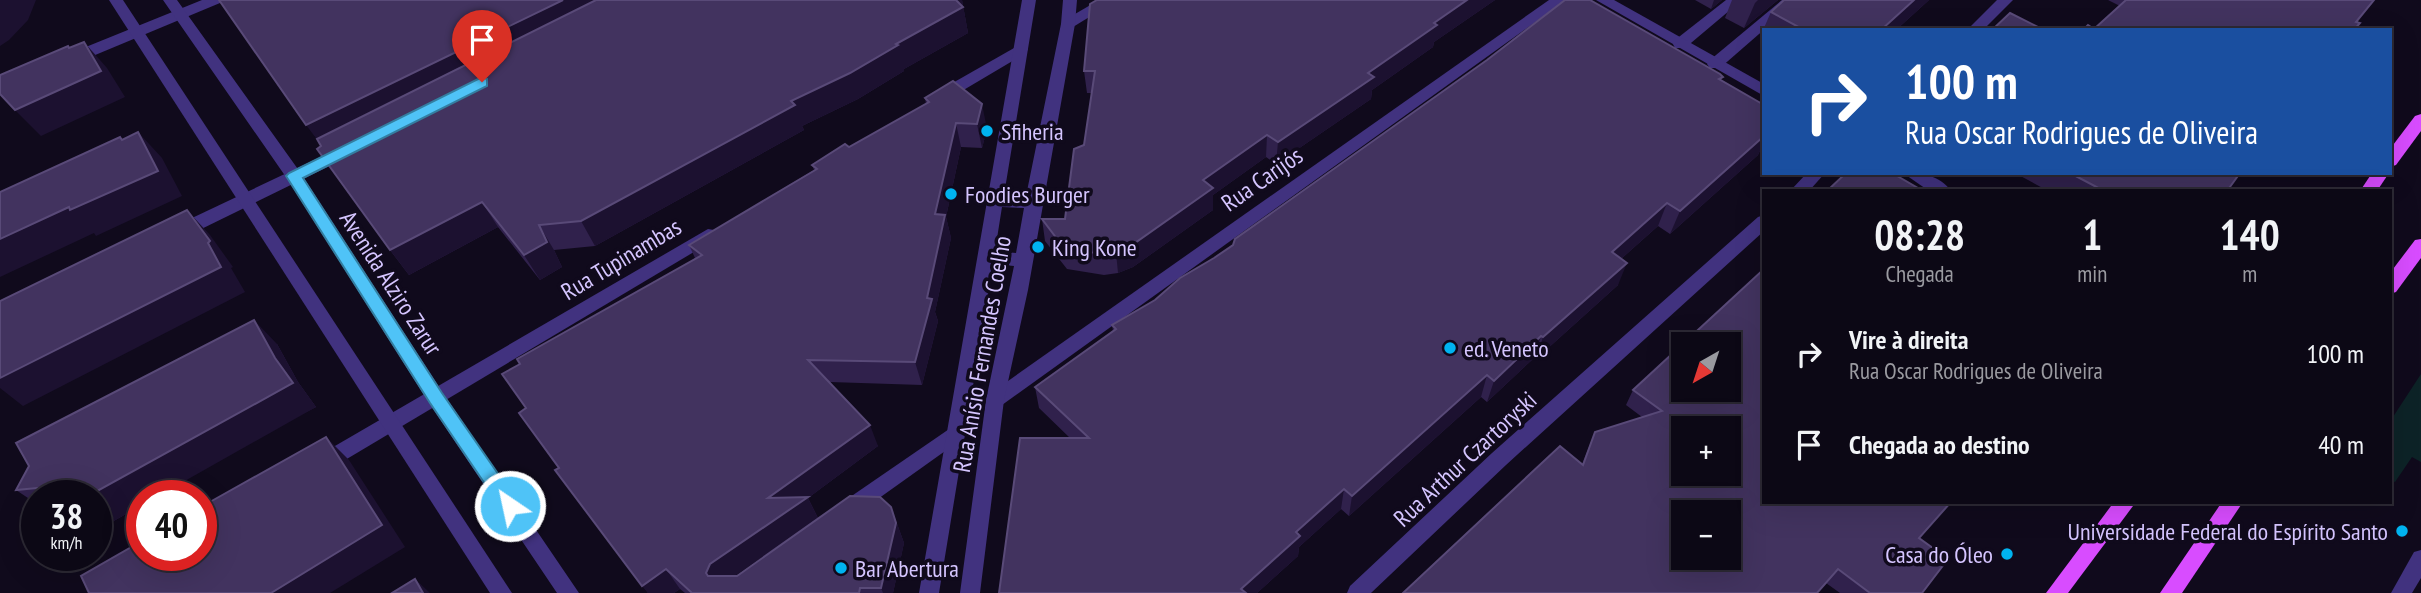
<!DOCTYPE html>
<html lang="pt">
<head>
<meta charset="utf-8">
<style>
  body { margin:0; font-family:"PT Sans Narrow",sans-serif; background:#1a1622; color:#f1f3f6; height:100vh; display:flex; flex-direction:column; font-size:26px; white-space:nowrap }
  * { box-sizing:border-box; margin:0 }
  p { font-size:23px; color:#9a9aa0 }
  .icon { flex:none; width:38px; height:38px; fill:none; stroke:currentColor; stroke-width:2; stroke-linecap:round; stroke-linejoin:round }
  .map { position:relative; flex:1; overflow:hidden }
  .sheet { position:absolute; left:1762px; top:189px; width:630px; height:315px; display:flex; flex-direction:column; background:#0c0815; border-radius:0px; box-shadow:0 7px 28px #0002,0 0 0 2px #2c2934 }
  .sheet>* { flex:none }
  .banner { position:absolute; left:1762px; top:28px; width:630px; height:147px; border-radius:0px; box-shadow:0 7px 28px #0002,0 0 0 2px #2c2934; background:#1a4fa0; color:#fff; overflow:hidden }
  .needle { width:46px; rotate:219deg }
  .fabs { position:absolute; left:1671px; top:332px; display:grid; gap:14px }
  .fabs a { display:grid; place-items:center; width:70px; height:70px; border-radius:0px; background:#0c0815; box-shadow:0 7px 28px #0002,0 0 0 2px #2c2934; font-size:35px }
  .speed { position:absolute; left:21px; top:480px; display:flex; gap:14px; font-size:35px; font-weight:700; text-align:center }
  .speed>* { display:grid; place-content:center; width:91px; height:91px; border-radius:50%; background:#0c0815; box-shadow:0 7px 28px #0002,0 0 0 2px #2c2934; line-height:1 }
  .speed small { font-size:18px; font-weight:400 }
  .speed .limit { border:10px solid #d22; background:#fff; color:#111 }
  .pin { position:absolute; display:grid; place-items:center; width:60px; height:60px; color:#fff; margin:-72px -30px; border-radius:50% 50% 50% 0; rotate:-45deg; box-shadow:0 0 7px #0007 }
  .pin .icon { rotate:45deg }
  .me { position:absolute; width:77px; margin:-38px; rotate:326deg; stroke-linejoin:round; filter:drop-shadow(0 0 5px #0008) }
  .turn { display:flex; align-items:center; gap:24px; height:147px; padding:0 28px; font-size:32px }
  .turn .icon { width:91px; height:91px; stroke-width:2.5 }
  .turn b { display:block; font-size:49px; line-height:60px }
  .eta { display:flex; justify-content:space-evenly; align-items:center; height:119px; text-align:center }
  .eta b { font-size:42px; font-weight:700; line-height:49px }
  ul { padding:0; list-style:none }
  li { display:flex; align-items:center; gap:21px; height:91px; padding:0 28px }
  li div { flex:1 }
  li b { display:block; font-size:26px }
  li em { font-style:normal }
  .map>svg:first-child { display:block }
  .green { fill:#0d2327 }
  .lines { fill:none; stroke-linecap:round; stroke-linejoin:round }
  .minor { fill:#41327f; fill-rule:evenodd }
  .tertiary { fill:#41327f; fill-rule:evenodd }
  .primary { fill:#d84cff; fill-rule:evenodd }
  .wall { fill:#30214c }
  .shaded-wall { fill:#1c1130 }
  .building { fill:#42335f; stroke:#594a78; stroke-width:2; fill-rule:evenodd }
  .route { fill:#4fc3f7; stroke:#337fa1; stroke-width:2 }
  .poi-dot { fill:#00b3f0; stroke:#100a1c; stroke-width:2.5 }
  .labels { text-anchor:middle; dominant-baseline:central; stroke-width:7; stroke-linejoin:round; paint-order:stroke }
  .poi-label { font-size:24px; fill:#d5c5ff; stroke:#100a1c; text-anchor:start }
  .street-label { font-size:24px; fill:#d5c5ff; stroke:#100a1c }
</style>
</head>
<body>
<div class="map">
<svg width="2421" height="593" viewBox="0 0 2421 593">
  <rect width="100%" height="100%" fill="#100a1c"/>
  <!-- green -->
  <path class="green" d="M2421,374V462L2412,457L2395,482L2391,480V420Z"/>
  <g class="lines">
    <!-- minor -->
    <g class="minor">
      <path d="M202,0H222L220,3L76,63L71,64L63,59L66,55Z"/>
      <path d="M1099,0H1117L1073,27H1063L1061,24L1063,21Z"/>
      <path d="M1549,0H1566L1002,405L995,408L988,405L986,400L988,395Z"/>
      <path d="M1726,0H1742L1685,48H1675L1673,44L1675,40Z"/>
      <path d="M1782,0H1798L1720,68H1710L1707,64L1710,60Z"/>
      <path d="M1997,0H2013L1983,30H1967Z"/>
      <path d="M1021,44L1028,49L1026,53L945,101H935L932,97L935,93Z"/>
      <path d="M346,145L352,147L354,151L352,155L185,237H173L171,232L173,227Z"/>
      <path d="M1807,173H1825L1809,191H1790Z"/>
      <path d="M1764,215V231L1506,465L1371,593H1347L1350,586L1492,453L1758,217Z"/>
      <path d="M708,229L714,230L716,235L714,240L330,469L323,471L316,469L313,463L316,457Z"/>
      <path d="M955,425L962,427L964,433L962,439L854,516L847,519L840,516L837,510L840,504Z"/>
      <path d="M2421,550V578L2412,593H2391L2414,552Z"/>
    </g>
    <!-- tertiary -->
    <g class="tertiary">
      <path d="M109,0H123L512,593H490Z"/>
      <path d="M163,0H177L300,172L443,393L579,593H557L429,403L288,180Z"/>
      <path d="M1022,0H1036L1004,195L1026,196L1061,24L1063,0H1077L1075,24L1028,290L1004,400L980,593H960L986,400L1014,266L993,264L939,593H919ZM1002,207L1024,208L1016,253L995,251Z"/>
      <path d="M1596,0H1614L1764,84V96Z"/>
      <path d="M1903,173C1921,173 1940,175 1951,191H1929Z"/>
    </g>
    <!-- primary -->
    <g class="primary">
      <path d="M2421,114V131L2396,165L2390,167V149L2415,116Z"/>
      <path d="M2372,173H2389L2377,191H2360Z"/>
      <path d="M2421,239V258L2396,292L2390,294V273L2415,240Z"/>
      <path d="M2114,502H2136L2068,593H2046Z"/>
      <path d="M2222,502H2243L2182,593H2160Z"/>
    </g>
  </g>
  <!-- wall -->
  <g class="wall">
    <path d="M219,0H962L968,33L904,69V71L858,99L802,126L804,130L595,246L554,250L562,267L540,280L498,227L409,275L390,250L317,139Z"/>
    <path d="M1097,0H1495L1434,42L1433,47L1372,90L1371,99L1276,164L1266,157L1213,195V210L1133,267L1118,273L1104,275L1067,269L1045,241L1042,219H1065L1084,145L1092,93H1087L1084,71Z"/>
    <path d="M1695,0H1722L1711,9Z"/>
    <path d="M1732,0H1778L1744,28L1725,18Z"/>
    <path d="M1929,0L1896,30H1764V39L1760,37L1771,12Z"/>
    <path d="M2108,0H2374L2356,22L2094,29L2120,6Z"/>
    <path d="M1723,77L1721,80L1764,105V142L1758,155L1670,234L1658,226L1621,259L1618,285L1536,359L1534,358L1487,402L1481,397L1349,516L1341,509L1299,547L1298,556L1257,593H999L1070,438L1039,408L1035,387L1113,331L1112,325Z"/>
    <path d="M925,98L987,129L982,148L961,147L946,217L951,238L935,312L938,321L922,385L830,382L878,446L808,498L818,518L734,576H737L891,507L904,543L893,593H685L680,589L674,593H648L559,468L526,408L695,258L689,245L814,170L812,165L849,147L926,104Z"/>
    <path d="M2015,173H2240L2227,191H2048Z"/>
    <path d="M1764,269V502L1919,538L1922,593H1840L1826,583L1582,464L1595,432L1642,417L1626,405L1633,390Z"/>
    <path d="M277,344L298,382L316,407L142,495V505L96,531V495H37V504L16,490Z"/>
  </g>
  <!-- shaded-wall -->
  <g class="shaded-wall">
    <path d="M0,0H36L28,20L9,40L0,46Z"/>
    <path d="M563,0H628L326,151L306,125Z"/>
    <path d="M947,0H962L968,33L904,69V71L858,99L802,126L804,130L595,246L581,221L791,101L896,44Z"/>
    <path d="M1467,0H1495L1434,42L1433,47L1372,90L1371,99L1276,164L1278,142L1434,23Z"/>
    <path d="M1714,0H1722L1711,9Z"/>
    <path d="M1758,0H1778L1744,28L1755,3Z"/>
    <path d="M1914,0H1929L1896,30H1881Z"/>
    <path d="M84,42L107,68L125,97L41,136L15,110Z"/>
    <path d="M982,104L987,129L982,148L977,124Z"/>
    <path d="M956,123L961,147L946,217L951,238L935,312L938,321L922,385L915,362L935,214Z"/>
    <path d="M1764,126V142L1758,155L1670,234L1680,211Z"/>
    <path d="M138,132L162,158L182,196L96,236L94,233L0,277V239Z"/>
    <path d="M1267,135L1266,157L1213,195V210L1133,267L1118,273L1116,252L1203,180Z"/>
    <path d="M482,202L498,227L409,275L390,250Z"/>
    <path d="M1667,203L1658,226L1603,275L1612,252Z"/>
    <path d="M187,210L210,235L233,267L231,268L245,292L23,406L0,388V378Z"/>
    <path d="M539,225L554,250L562,267L540,280L524,255Z"/>
    <path d="M1627,263L1618,285L1536,359L1543,337Z"/>
    <path d="M254,320L277,344L298,382L316,407L160,495H142V505L96,531V495H90L275,358Z"/>
    <path d="M1541,336L1534,358L1487,402L1494,381Z"/>
    <path d="M1487,375L1481,397L1349,516L1352,496Z"/>
    <path d="M870,425L878,446L808,498L818,518L723,584L719,592L706,573L710,564L768,498Z"/>
    <path d="M326,437L349,460L405,547L330,593H271Z"/>
    <path d="M1344,489L1341,509L1299,547L1298,556L1257,593H1241V589L1296,532Z"/>
    <path d="M891,507L904,543L893,593H883L881,588Z"/>
    <path d="M666,569L680,589L674,593H648L642,586Z"/>
    <path d="M415,579L430,593H423Z"/>
  </g>
  <!-- building -->
  <g class="building">
    <path d="M219,0H563L306,125Z"/>
    <path d="M596,0H956L963,7L896,44L898,45L850,73L791,101L795,105L581,221L539,225L547,242L524,255L482,202L390,250L317,149L321,146L317,139Z"/>
    <path d="M1097,0H1467L1434,23L1437,25L1368,73L1374,77L1278,142L1267,135L1203,180L1213,188L1132,245L1116,252L1102,254L1064,248L1042,219H1065L1074,149L1084,145L1095,71H1084L1090,4Z"/>
    <path d="M1565,0H1590L1720,74L1723,77L1719,79L1764,105V126L1762,128L1764,129V136L1680,211L1667,203L1612,252L1627,263L1543,337L1541,336L1494,381L1487,375L1352,496L1344,489L1296,532L1300,536L1241,589L1246,593H999L1020,438H1089L1035,387L1116,329L1112,325L1155,300L1180,278L1214,258L1233,245L1235,239L1487,60Z"/>
    <path d="M1784,0H1914L1881,30H1804L1771,12Z"/>
    <path d="M2126,0H2374L2356,22L2360,23L2354,30H2083L2088,25L2094,29Z"/>
    <path d="M2010,13L2044,30H1992Z"/>
    <path d="M84,42L101,71L15,110L0,94V75L68,46L69,48Z"/>
    <path d="M953,81L982,104L977,124L956,123L935,214L945,215L927,298L932,299L915,362L808,360L870,425L768,498L808,497L710,564L706,573L708,576H737L850,496L880,497L891,507L896,523L881,588H860L859,593H692L666,569L642,586L555,470L559,468L519,413L526,408L502,374L520,364L517,359L702,255L689,245L817,169L812,165L845,144L849,147L929,102L925,98Z"/>
    <path d="M138,132L158,171L70,210L69,207L0,239V192L120,137L122,140Z"/>
    <path d="M1846,173H1892L1923,191H1827Z"/>
    <path d="M2070,173H2240L2227,191H2104Z"/>
    <path d="M187,210L210,241L208,243L221,267L0,378V301Z"/>
    <path d="M1764,269V502H1951L1919,538L1948,559L1922,593H1870L1838,569L1817,593H1403L1560,446L1583,465L1595,432L1662,411L1633,390ZM1684,345H1729V390H1684ZM1684,429H1729V474H1684ZM1684,513H1729V558H1684Z"/>
    <path d="M254,320L275,358L293,383L90,495H41L37,488L16,490L29,466L16,443Z"/>
    <path d="M326,437L382,525L271,593H89L81,576L142,541V555H201V507Z"/>
    <path d="M415,579L423,593H392Z"/>
  </g>
  <!-- route -->
  <path class="route" d="M482,77L487,79V86L303,178L442,393L517,501L519,506L517,512L510,514L504,512L430,403L286,176L289,173Z"/>
  <!-- markers -->
  <g class="poi-dot">
    <circle cx="987" cy="131" r="7"/>
    <circle cx="951" cy="194" r="7"/>
    <circle cx="1038" cy="247" r="7"/>
    <circle cx="1450" cy="348" r="7"/>
    <circle cx="2402" cy="531" r="7"/>
    <circle cx="2007" cy="554" r="7"/>
    <circle cx="841" cy="568" r="7"/>
  </g>
  <g class="labels">
    <!-- poi labels -->
    <g class="poi-label">
      <text x="1001" y="131">Sfiheria</text>
      <text x="965" y="194">Foodies Burger</text>
      <text x="1052" y="247">King Kone</text>
      <text x="1464" y="348">ed. Veneto</text>
      <text x="2388" y="531" text-anchor="end">Universidade Federal do Espírito Santo</text>
      <text x="1993" y="554" text-anchor="end">Casa do Óleo</text>
      <text x="855" y="568">Bar Abertura</text>
    </g>
    <!-- street labels -->
    <g class="street-label">
      <text transform="translate(1262 179) rotate(-35)">Rua Carijós</text>
      <text transform="translate(621 259) rotate(-31)">Rua Tupinambas</text>
      <text transform="translate(391 283) rotate(57)">Avenida Alziro Zarur</text>
      <text transform="translate(982 354) rotate(-80)">Rua Anísio Fernandes Coelho</text>
      <text transform="translate(1465 459) rotate(-43)">Rua Arthur Czartoryski</text>
    </g>
  </g>
</svg>
<div class="fabs">
<a><svg class="needle" viewBox="-14 -14 28 28"><path d="M0-13l5 13h-10z" fill="#e53935"/><path d="M0 13l5-13h-10z" fill="#9a9aa0"/></svg></a>
<a>+</a>
<a>−</a>
</div>
<div class="speed"><div>38<small>km/h</small></div><div class="limit">40</div></div>
<div class="pin" style="left:482px;top:82px;background:#d93025"><svg class="icon" aria-label="arrive" viewBox="0 0 24 24"><path d="M6 21V4h12l-3 4 3 4H6"/></svg></div>
<svg class="me" style="left:510px;top:506px" viewBox="-20 -20 40 40"><circle r="17" fill="#4fc3f7" stroke="#fff" stroke-width="3"/><path d="M0-11L8 9 0 5-8 9z" fill="#fff"/></svg>
<div class="banner">
<div class="turn"><svg class="icon" aria-label="right" viewBox="0 0 24 24"><path d="M7 20v-9h11M14 6l5 5-5 5"/></svg><div><b>100 m</b>Rua Oscar Rodrigues de Oliveira</div></div>
</div>
<section class="sheet">
<div class="eta">
<div><b>08:28</b><p>Chegada</p></div>
<div><b>1</b><p>min</p></div>
<div><b>140</b><p>m</p></div>
</div>
<ul>
<li><svg class="icon" aria-label="right" viewBox="0 0 24 24"><path d="M7 20v-9h11M14 6l5 5-5 5"/></svg><div><b>Vire à direita</b><p>Rua Oscar Rodrigues de Oliveira</p></div><em>100 m</em></li>
<li><svg class="icon" aria-label="arrive" viewBox="0 0 24 24"><path d="M6 21V4h12l-3 4 3 4H6"/></svg><div><b>Chegada ao destino</b></div><em>40 m</em></li>
</ul>
</section>
</div>
</body>
</html>
